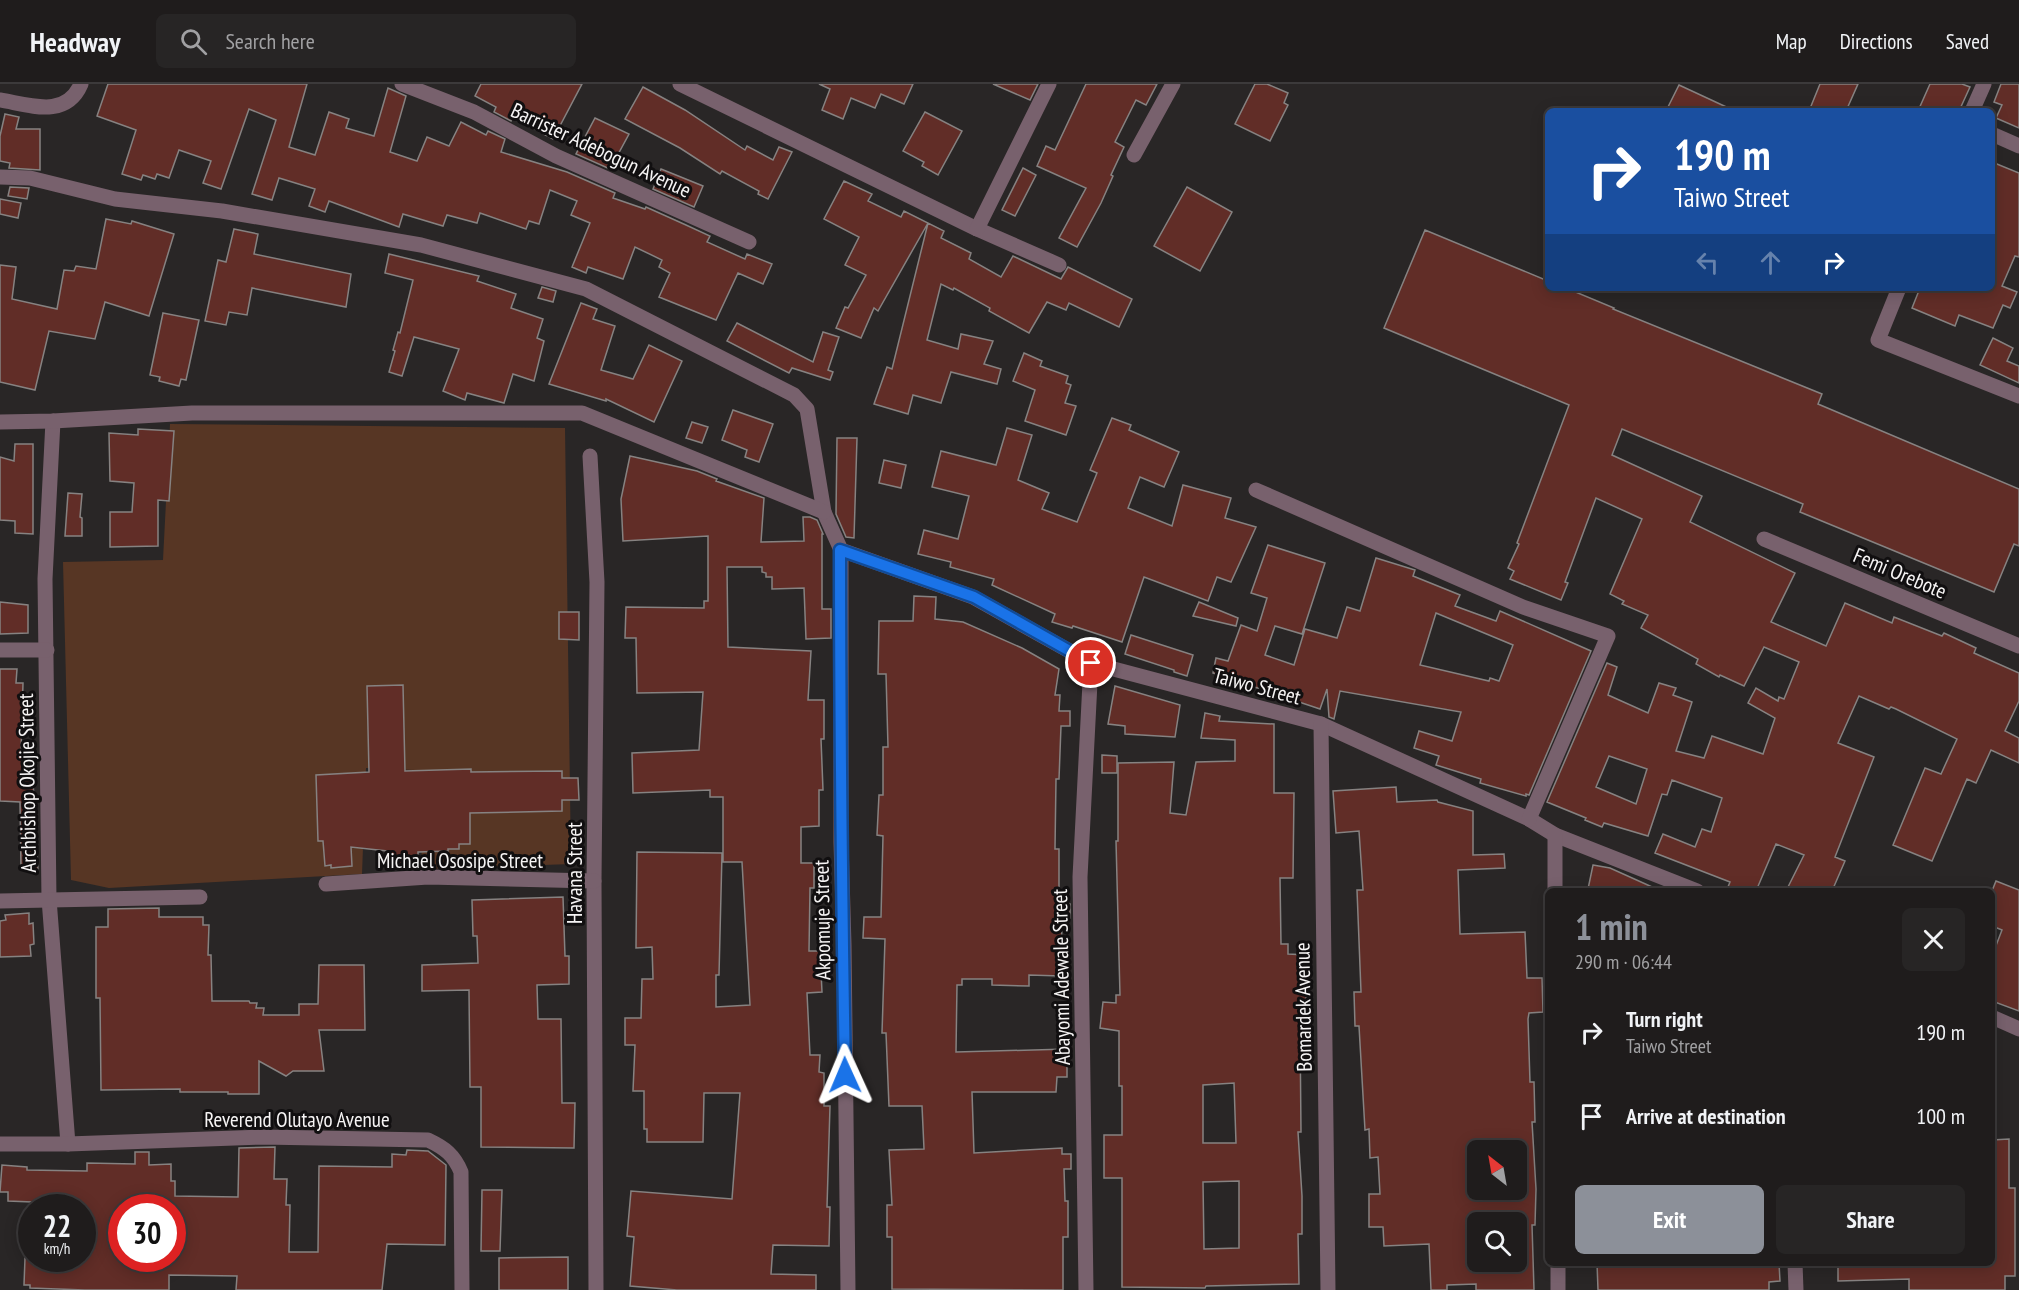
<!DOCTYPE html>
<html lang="en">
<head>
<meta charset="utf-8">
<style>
  body { margin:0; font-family:"PT Sans Narrow",sans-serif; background:#272525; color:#f1f3f6; height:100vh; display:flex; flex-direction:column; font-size:22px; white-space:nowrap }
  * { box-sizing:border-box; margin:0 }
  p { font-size:20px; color:#a1a1a3 }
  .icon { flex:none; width:33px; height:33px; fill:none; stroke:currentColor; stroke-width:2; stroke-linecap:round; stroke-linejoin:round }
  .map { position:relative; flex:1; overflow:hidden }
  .panel { position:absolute; left:1545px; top:804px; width:450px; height:378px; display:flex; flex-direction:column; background:#1f1c1c; border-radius:9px; box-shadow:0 3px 15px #0003,0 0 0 2px #3c3a3b }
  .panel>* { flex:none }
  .hud { position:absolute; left:1545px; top:24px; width:450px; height:183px; border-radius:9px; box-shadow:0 3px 15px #0003,0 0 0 2px #3c3a3b; background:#1a4fa0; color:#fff; overflow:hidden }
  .needle { width:39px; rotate:329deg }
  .buttons { position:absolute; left:1467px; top:1056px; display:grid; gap:12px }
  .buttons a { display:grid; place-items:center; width:60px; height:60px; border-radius:9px; background:#1f1c1c; box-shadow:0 3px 15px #0003,0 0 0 2px #3c3a3b; font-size:30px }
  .speed { position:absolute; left:18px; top:1110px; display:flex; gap:12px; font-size:30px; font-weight:700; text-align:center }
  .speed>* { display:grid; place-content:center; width:78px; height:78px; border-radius:50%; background:#1f1c1c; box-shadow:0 3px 15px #0003,0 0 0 2px #3c3a3b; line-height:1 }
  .speed small { font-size:15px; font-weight:400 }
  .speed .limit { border:9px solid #d22; background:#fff; color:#111 }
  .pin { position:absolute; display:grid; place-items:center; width:51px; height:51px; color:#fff; margin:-26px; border:3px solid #fff; border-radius:50%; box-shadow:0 2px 6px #0007 }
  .me { position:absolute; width:66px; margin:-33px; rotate:359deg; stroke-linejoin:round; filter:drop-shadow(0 0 4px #0008) }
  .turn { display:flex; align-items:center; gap:21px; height:126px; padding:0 30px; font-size:27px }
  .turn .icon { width:78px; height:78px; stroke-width:2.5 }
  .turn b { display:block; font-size:42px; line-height:51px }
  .lanes { display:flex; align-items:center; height:57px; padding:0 30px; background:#0003; justify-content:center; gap:30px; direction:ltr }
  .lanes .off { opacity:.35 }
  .round { display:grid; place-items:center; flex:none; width:63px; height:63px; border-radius:9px; background:#272525 }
  .overview { display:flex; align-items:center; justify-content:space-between; height:102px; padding:0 30px }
  h1 { font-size:36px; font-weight:700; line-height:45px; color:#8c9099 }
  .action { display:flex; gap:12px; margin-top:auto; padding:12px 30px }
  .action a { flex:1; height:69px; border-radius:9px; background:#8c9099; color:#fff; font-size:24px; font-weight:700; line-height:69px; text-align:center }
  .action a+a { background:#272525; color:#f1f3f6 }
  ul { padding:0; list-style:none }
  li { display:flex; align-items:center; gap:18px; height:84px; padding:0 30px }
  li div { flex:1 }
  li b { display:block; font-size:22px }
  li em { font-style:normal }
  header { display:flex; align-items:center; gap:36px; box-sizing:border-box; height:84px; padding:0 30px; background:#1f1c1c; border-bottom:2px solid #3c3a3b }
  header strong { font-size:28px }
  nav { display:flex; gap:33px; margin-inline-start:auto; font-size:21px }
  .search { width:420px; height:54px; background:#272525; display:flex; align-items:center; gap:15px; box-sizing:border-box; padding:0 21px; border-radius:9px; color:#a1a1a3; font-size:22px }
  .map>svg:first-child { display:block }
  .green { fill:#573624 }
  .building { fill:#612d27; stroke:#868281; stroke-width:1.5; fill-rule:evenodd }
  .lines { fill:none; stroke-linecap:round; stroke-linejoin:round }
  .minor { stroke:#78616d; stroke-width:15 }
  .route-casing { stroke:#114b97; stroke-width:15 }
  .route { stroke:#1a73e8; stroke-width:10 }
  .labels { text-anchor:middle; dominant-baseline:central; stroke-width:6; stroke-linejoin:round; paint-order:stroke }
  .street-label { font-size:21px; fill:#f6f4f4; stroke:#110f10 }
</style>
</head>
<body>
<header>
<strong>Headway</strong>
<div class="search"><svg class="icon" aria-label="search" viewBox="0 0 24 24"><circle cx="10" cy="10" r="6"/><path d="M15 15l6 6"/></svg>Search here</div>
<nav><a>Map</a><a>Directions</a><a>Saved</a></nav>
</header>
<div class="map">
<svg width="2019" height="1206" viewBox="0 0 2019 1206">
  <rect width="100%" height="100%" fill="#292626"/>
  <!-- green -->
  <path class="green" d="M170,340L565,344L571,780L423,785L414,686L366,684L362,790L109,804L71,796L63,478L163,476Z"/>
  <!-- building -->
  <g class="building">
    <path d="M108,0H307L289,63L315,71L329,28L349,35L346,44L374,52L388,4L406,12L390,68L417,77L427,53L449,62L461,38L486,51L488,47L505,55L501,68L567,88L615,109L613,114L645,125L646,123L686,141L710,152L707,158L745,175L747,170L772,180L763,200L738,189L716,236L659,213L670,189L659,183L662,176L635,163L623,195L588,183L586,189L572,183L590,139L571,131L577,117L550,106L539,140L529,137L526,145L480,129L477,139L447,131L443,142L403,130L399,143L329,117L325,128L309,122L315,105L279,94L272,116L252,110L276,36L249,25L221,105L203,99L211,77L179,66L169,94L157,90L155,95L143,91L141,96L122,90L136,46L97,32Z"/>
    <path d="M481,0H582L553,55L512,33L511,37L494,28L496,23L475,12Z"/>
    <path d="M819,0H913L904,20L881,10L875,24L851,14L843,35L822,26L830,5Z"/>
    <path d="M993,0H1038L1030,16Z"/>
    <path d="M1086,0H1157L1146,21L1136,16L1115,58L1124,63L1111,91L1113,92L1101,119L1077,163L1059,154L1086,104L1037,82L1046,62L1055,66Z"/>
    <path d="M1255,0H1267L1288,9L1284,19L1288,21L1270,57L1235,40Z"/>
    <path d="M1820,0H1858L1846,27H1809Z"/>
    <path d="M1930,0H1962L1970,3L1959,27H1918Z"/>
    <path d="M2001,0H2019V44L1996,34L2002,21L1994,18Z"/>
    <path d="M1679,1L1735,27H1666Z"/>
    <path d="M643,3L685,26L745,66L747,62L773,76L779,63L792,68L768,115L758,110L759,107L722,87L720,90L680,64L625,35Z"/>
    <path d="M925,28L962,47L938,91L922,82L924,78L903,67Z"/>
    <path d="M5,30L19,33L16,45H40V86L9,84L10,79L0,77V52Z"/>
    <path d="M595,34L629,50L610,85L576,70Z"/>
    <path d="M1992,78L2019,89V173L2015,172L2002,202L2017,208L2010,224L2003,221L1993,244L1959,231L1955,242L1912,224L1920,204H1992Z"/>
    <path d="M1023,84L1036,91L1015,132L1002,126Z"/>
    <path d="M661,85L703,102L694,123L653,105Z"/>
    <path d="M844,97L872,110L868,117L901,133L904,127L944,147L941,154L971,169L969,175L1001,193L1013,172L1061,195L1068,183L1132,215L1119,243L1069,219L1066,226L1047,218L1029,249L989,227L990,224L954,204L953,206L941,200L927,256L958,265L961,250L993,257L984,280L1001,285L997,300L951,288L941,319L913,311L908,330L874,320L887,283L892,285L928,139L878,227L874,224L861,254L836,244L845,223L848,224L866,191L845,181L859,153L824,135Z"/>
    <path d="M10,103L29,104L27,115L8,112Z"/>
    <path d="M1187,103L1232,128L1200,187L1154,162Z"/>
    <path d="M0,115L21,119L18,134L0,130Z"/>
    <path d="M106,135L131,140L132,137L174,150L149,232L105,218L95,255L49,247L35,306L0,298V181L16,183L12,215L57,225L64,186L74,187L76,182L96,185Z"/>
    <path d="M234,145L258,150L254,170L351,190L346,223L252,204L247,231L229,228L226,241L205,237L218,176L226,178Z"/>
    <path d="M1425,146L1548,197V204H1566L1614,224L1613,225L1822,310L1818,320L2019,405V462L2014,460L1994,508L1800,428L1803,420L1622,345L1612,371L1702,412L1690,438L1795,489L1771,538L1826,562L1845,519L1892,539L1894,533L1942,552L1944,549L1976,564L1974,569L2019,589V617L2005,647L2019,654V679L1991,666L1976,699L1967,695L1932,777L1893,761L1925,684L1941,690L1957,655L1896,625L1891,623L1889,625L1859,612L1838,659L1874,673L1835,773L1845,777L1832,807H1786L1804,771L1776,760L1756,807H1736L1728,803L1730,798L1655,769L1663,750L1695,763L1702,745L1711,748L1722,714L1672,696L1667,711L1662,710L1648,752L1604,739L1602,743L1585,736L1586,734L1547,718L1607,579L1617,583L1608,611L1648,629L1659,599L1676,604L1673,611L1692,618L1676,667L1704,674L1712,652L1763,670L1775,634L1748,619L1756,604L1778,617L1779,613L1784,615L1799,578L1764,563L1744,602L1720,591L1719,593L1696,580L1698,575L1641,544L1648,531L1622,520L1624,517L1610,510L1642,435L1596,414L1565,498L1568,499L1561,516L1510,495L1514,487L1508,484L1519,460L1517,459L1569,321L1384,244ZM1609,672L1647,685L1636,720L1596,703Z"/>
    <path d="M389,170L479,192L477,197L516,210L511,224L543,235L537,254L544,257L534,297L513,290L504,319L467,309L465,316L443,307L459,265L414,253L402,292L389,288L395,267L393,266L398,248L400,249L413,196L385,189Z"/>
    <path d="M542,203L556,207L553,218L538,214Z"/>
    <path d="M581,219L597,225L593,235L615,242L601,286L633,295L649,261L682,277L654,338L606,315V317L549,300Z"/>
    <path d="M163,229L199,236L186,296L181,295L179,302L159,297L160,293L150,291Z"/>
    <path d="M737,239L813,278L823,248L839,253L828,286L833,288L830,296L792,284L789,289L727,257Z"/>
    <path d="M1993,254L2013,264L2007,277L2019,282V299L1980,281Z"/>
    <path d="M1024,269L1042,277L1040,282L1068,292L1066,299L1071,301L1065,319L1076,322L1066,351L1025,337L1035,306L1013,297Z"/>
    <path d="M733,326L773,340L759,378L745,373L747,366L722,356Z"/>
    <path d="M1112,334L1131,341L1129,346L1179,368L1164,403L1140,393L1128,424L1172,442L1183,401L1231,414L1225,434L1256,443L1231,498L1217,493L1208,517L1144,493L1122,558L1073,542L1072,544L1052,538L1055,530L992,501L994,495L950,483L951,478L918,470L924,446L958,455L969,412L932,403L941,367L996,381L1007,344L1032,351L1018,396L1049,409L1042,425L1077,438L1097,389L1090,386Z"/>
    <path d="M692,338L708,343L702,359L686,354Z"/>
    <path d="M138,345L174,347L169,417L158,416V462L110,463V428H132L134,399L110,397L109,349L138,351Z"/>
    <path d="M837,354H857L854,454L846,453L836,430Z"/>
    <path d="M15,360H33V450L15,449V437L0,436V373L14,377Z"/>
    <path d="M630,372L697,387L717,395L716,397L764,414L761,458L804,457L803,433H810L817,436L823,450H822V525H831V554L806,555L804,504L772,505V493H766V489L762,488V483H727L728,563L811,567L808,616H824V655H821L823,706H819V742L801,743V779H814V804H810L809,867H820L822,908L807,909L810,971H820L819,988L824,989V1022H830L827,1123H830L829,1162L773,1161L771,1190L816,1191V1206H677L630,1202L634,1153L627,1152L631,1107L732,1115L740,1009H704L703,1058H647V1045H644V1007H633L635,961H625V934H641L642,895H653L652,863L636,864L637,768L722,769L719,891H716V923L750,921L742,778H723V713H710V706L633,709L632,669L699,666L703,608L637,609L636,554H625L626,523L704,524V517H708V452L623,457L621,415Z"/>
    <path d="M884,376L906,381L901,404L879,399Z"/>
    <path d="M68,409L82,410L80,433L82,434V452H65Z"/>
    <path d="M1268,461L1325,479L1302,550L1275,542L1265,571L1294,581L1305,545L1337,554L1347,523L1360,527L1376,474L1415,486L1413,492L1460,511L1455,522L1496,537L1500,527L1591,567L1529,711L1526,710V712L1480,699L1481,695L1436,681L1439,672L1414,664L1419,647L1452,657L1461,628L1340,607L1334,635L1329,633L1327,605L1320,625L1213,589L1216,574L1228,577L1241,541L1257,547L1267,514L1251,509ZM1436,529L1513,561L1499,597L1490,594L1489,597L1420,581Z"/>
    <path d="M914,512L936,513L935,535L963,538L1022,564L1059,585L1055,611H1060L1059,627H1070V642H1061L1059,695H1056L1055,765H1059V820H1070V834H1062L1061,892L1029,891V902L992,901V895H962V901H957L956,968L1067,965V993H1057L1056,1008H972L974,1069L1062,1064V1070H1071V1085H1064L1065,1117H1068V1153H1063V1206L892,1205V1153H887V1121H892L889,1066L924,1065L922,1022H889L886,949H882L885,855L863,854L864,833H881L883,752L877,751L879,711H883V663H888L886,590H878L879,537H913Z"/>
    <path d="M0,518L28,521V549L0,550Z"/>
    <path d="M1199,518L1238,534L1236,542L1193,532Z"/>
    <path d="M559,528H579V556L559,555Z"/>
    <path d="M1131,551L1193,571L1187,592L1174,588V586L1125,570Z"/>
    <path d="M0,585H17L16,599H23L21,668H24V680L32,679L38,786H21L20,718L0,717Z"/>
    <path d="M403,601L405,687L471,685V688L562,687V694H578L579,716H562V727L470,729V760H459V765H448V767L418,768V782L388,784L387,767L351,763L352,782L331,784V781L325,782L323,757H318L316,691L369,688L367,602Z"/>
    <path d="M1115,602L1180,621L1175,653L1125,650V642L1108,640Z"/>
    <path d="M1205,629L1220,632L1219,637L1274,640V709H1294L1293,794H1280L1281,860H1288V870L1308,871L1306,915H1310L1309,942H1300L1301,1048H1298L1302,1112V1150H1298L1299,1200L1206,1202L1205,1204L1122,1203V1094H1104V1051H1122V1002H1119V947L1100,944L1103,918L1116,919V911H1120L1116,757H1118V679L1174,678L1170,729L1186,731L1196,678L1235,677V656L1201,654ZM1234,999L1236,1059H1203V1001ZM1239,1097V1164L1204,1165L1203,1098Z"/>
    <path d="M1102,671L1117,672V689H1102Z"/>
    <path d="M1396,703L1397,718L1437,716L1438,718L1473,727V771L1504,770L1505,784L1458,786L1460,850L1525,848L1527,894H1542L1543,928L1529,929L1528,935L1530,998H1534L1535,1038H1532L1536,1105L1535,1141H1532L1534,1206H1476V1200L1447,1201V1206H1431L1429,1160L1384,1162L1383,1143H1369V1110H1380L1378,1073L1370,1074L1369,1045L1365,1046L1359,942H1355L1354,908H1361L1357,806H1363L1359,747L1336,749L1333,707ZM1478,1066H1516V1106H1478ZM1478,1138H1516V1178H1478Z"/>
    <path d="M1593,781L1610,784L1661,807H1600L1588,805Z"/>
    <path d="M1996,797L2019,806V927L1992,917V872L2002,846L1992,842V807Z"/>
    <path d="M563,813L565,872H569V900L537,901L538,935H561L562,1019H575L574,1064L481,1063V1003H470L469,906L422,907V881L478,879L477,852H473L472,816Z"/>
    <path d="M159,824V833H203V841H209L208,871H211L212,917H249L250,919H257L256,924H264L263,931H299V920H318L319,881H364L365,946H319L324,987H293L286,992L259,977V1010H228V1008H180V1005L101,1006L100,914H96V843H108V825Z"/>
    <path d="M29,829V840L33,839L34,860L30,861L31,872L0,873V837L6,836L5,831Z"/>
    <path d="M2009,1055V1104H2015V1192H2005V1206H1909V1195L1838,1197V1179H1992V1056Z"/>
    <path d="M275,1063L274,1095H287L286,1121H290L289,1168H318L319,1082L392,1083V1070L406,1071L407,1066L428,1067L446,1081L445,1161L387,1160L382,1206H236L237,1192L169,1191V1206H85L30,1204V1201H24L25,1174L83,1175V1124H35L32,1122V1118L8,1117V1108H0L2,1081L27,1083V1086L87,1087V1079L135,1080V1068H149V1081L171,1080V1097H175V1112L238,1113L239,1064ZM118,1124H172V1174H118Z"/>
    <path d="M482,1106H502L500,1167H481Z"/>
    <path d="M568,1173V1206H499V1174Z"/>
    <path d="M1597,1179H1779L1780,1197L1769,1198V1206H1598Z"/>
  </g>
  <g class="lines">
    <!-- minor -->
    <g class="minor">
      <path d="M402,0L474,28L556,72L749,158"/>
      <path d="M680,0L977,145L1059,181"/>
      <path d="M0,16C30,21 66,35 81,0"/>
      <path d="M1972,27L1984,0"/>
      <path d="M1992,50L2019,62"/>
      <path d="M1134,71L1173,0"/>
      <path d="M0,93L30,94L115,115L222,127L421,161L586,205L794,311L807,325L824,428L841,466L973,513L1091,579L1321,640L1529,735L1555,751L1697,807"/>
      <path d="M977,145L1049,0"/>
      <path d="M1899,204L1878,256L2019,312"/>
      <path d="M53,337L45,495L49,815L68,1060"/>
      <path d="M0,338L53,337L192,329H582L824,428"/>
      <path d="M590,372L597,498L594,797L596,1206"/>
      <path d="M1256,406L1523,523L1608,552L1529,735"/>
      <path d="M1764,455L2019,562"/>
      <path d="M841,466V758L844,861L848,1206"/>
      <path d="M0,566H47"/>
      <path d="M1321,640L1328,1206"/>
      <path d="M1555,751V807"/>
      <path d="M326,800L428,793L594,797"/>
      <path d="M0,817L200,813"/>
      <path d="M1992,933L2019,945"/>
      <path d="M0,1060H68L262,1053L428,1056C445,1064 454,1071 461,1088L462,1206"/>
      <path d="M1558,1179V1206"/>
      <path d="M1795,1179L1796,1206"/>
      <path d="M1086,1206L1080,793L1091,579"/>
    </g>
  </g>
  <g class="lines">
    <!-- route casing -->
    <g class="route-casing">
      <path id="route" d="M845,991C842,816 840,641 840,466L974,513L1091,579"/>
    </g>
    <!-- route -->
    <use href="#route" class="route"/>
  </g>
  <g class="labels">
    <!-- street labels -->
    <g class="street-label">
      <text transform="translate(601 66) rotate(25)">Barrister Adebogun Avenue</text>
      <text transform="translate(1900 489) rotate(23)">Femi Orebote</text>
      <text transform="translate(1257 602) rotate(15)">Taiwo Street</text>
      <text transform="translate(27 699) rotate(-91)">Archbishop Okojie Street</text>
      <text x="460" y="776">Michael Ososipe Street</text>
      <text transform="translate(574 789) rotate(-90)">Havana Street</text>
      <text transform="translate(822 836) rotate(-91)">Akpomuje Street</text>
      <text transform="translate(1061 893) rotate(-91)">Abayomi Adewale Street</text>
      <text transform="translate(1303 923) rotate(-91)">Bomardek Avenue</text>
      <text x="297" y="1035">Reverend Olutayo Avenue</text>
    </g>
  </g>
</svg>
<div class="buttons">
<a><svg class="needle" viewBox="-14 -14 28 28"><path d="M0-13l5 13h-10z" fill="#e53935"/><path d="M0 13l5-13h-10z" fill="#a1a1a3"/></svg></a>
<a><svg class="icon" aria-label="search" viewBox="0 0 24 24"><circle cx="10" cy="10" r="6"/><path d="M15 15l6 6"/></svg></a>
</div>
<div class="speed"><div>22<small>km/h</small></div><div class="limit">30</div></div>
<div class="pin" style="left:1091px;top:579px;background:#d93025"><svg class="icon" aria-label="arrive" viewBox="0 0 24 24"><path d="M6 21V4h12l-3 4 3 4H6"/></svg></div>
<svg class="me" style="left:845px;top:991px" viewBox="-20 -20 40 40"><path d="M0-17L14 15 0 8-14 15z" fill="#1a73e8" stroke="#fff" stroke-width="4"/></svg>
<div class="hud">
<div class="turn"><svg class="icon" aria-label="right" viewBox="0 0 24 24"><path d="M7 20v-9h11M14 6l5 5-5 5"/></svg><div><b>190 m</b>Taiwo Street</div></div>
<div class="lanes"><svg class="icon off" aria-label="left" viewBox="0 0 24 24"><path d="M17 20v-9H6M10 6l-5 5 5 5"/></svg><svg class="icon off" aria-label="ahead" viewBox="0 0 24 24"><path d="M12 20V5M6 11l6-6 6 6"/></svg><svg class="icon" aria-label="right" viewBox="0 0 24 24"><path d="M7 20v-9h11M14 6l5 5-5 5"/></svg></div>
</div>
<section class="panel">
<div class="overview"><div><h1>1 min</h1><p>290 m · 06:44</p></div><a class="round"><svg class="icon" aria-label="close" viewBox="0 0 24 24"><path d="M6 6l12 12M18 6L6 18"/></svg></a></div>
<ul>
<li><svg class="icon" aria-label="right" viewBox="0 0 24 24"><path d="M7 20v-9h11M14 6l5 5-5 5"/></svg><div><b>Turn right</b><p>Taiwo Street</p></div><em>190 m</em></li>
<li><svg class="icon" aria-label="arrive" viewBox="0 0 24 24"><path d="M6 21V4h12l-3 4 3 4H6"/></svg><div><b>Arrive at destination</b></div><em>100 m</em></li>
</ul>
<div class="action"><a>Exit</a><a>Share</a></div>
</section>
</div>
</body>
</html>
